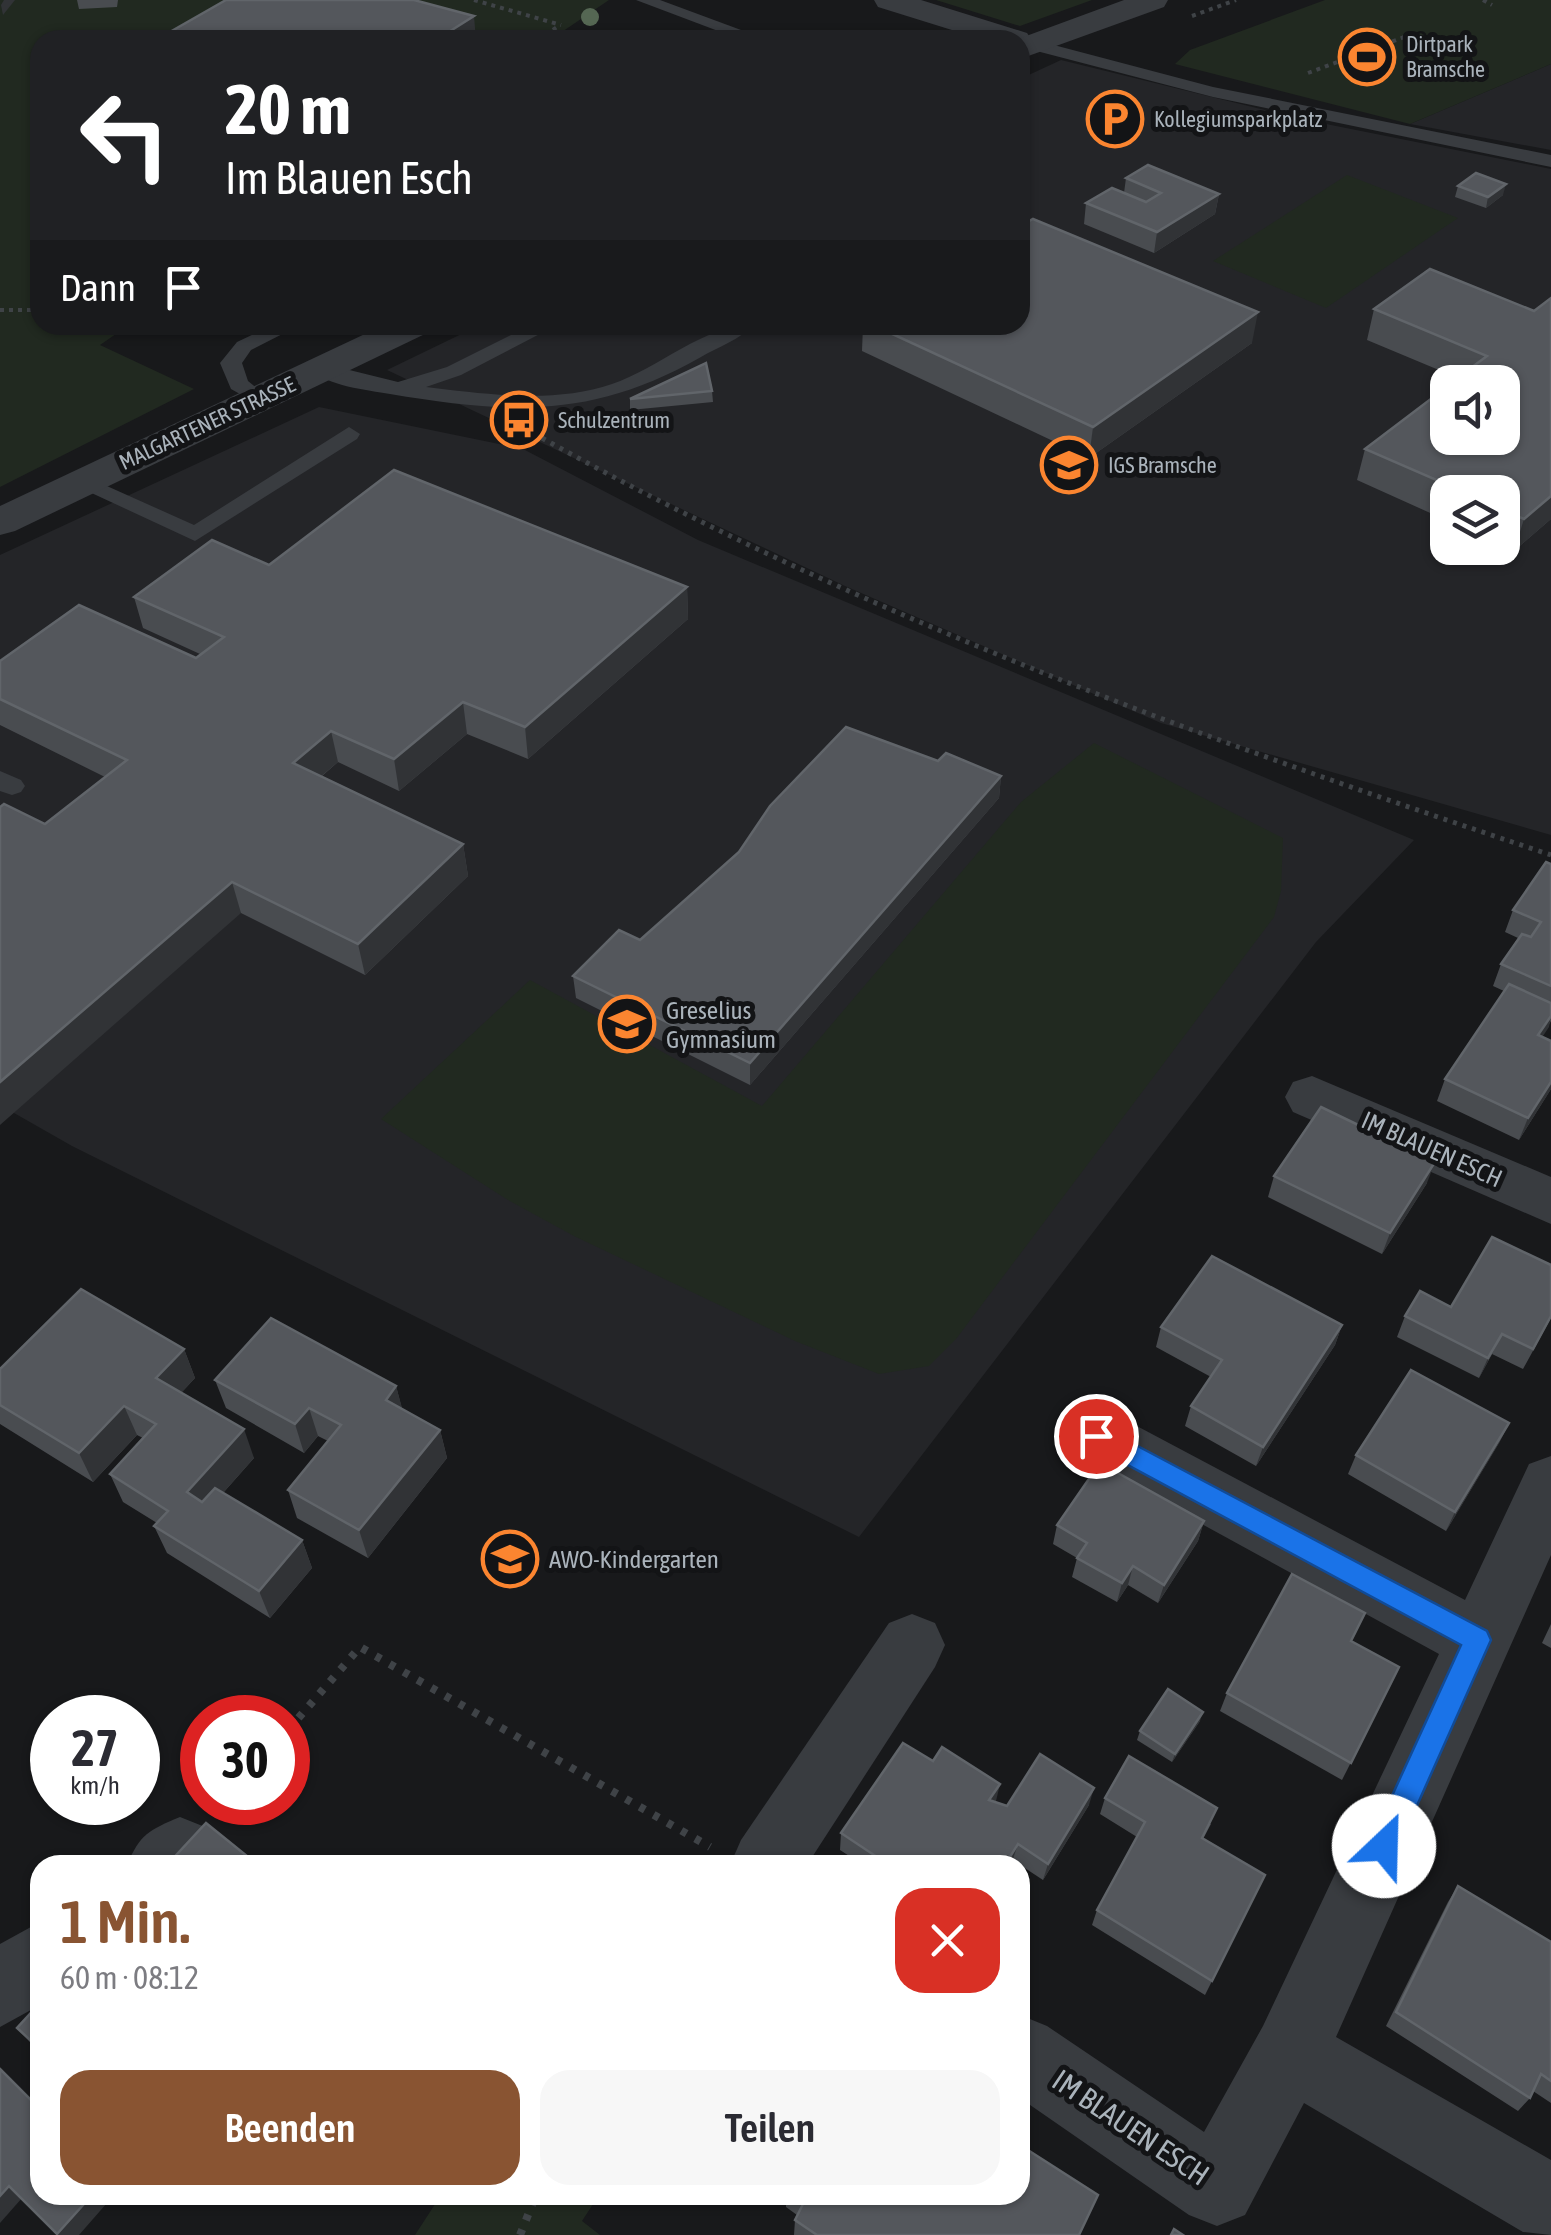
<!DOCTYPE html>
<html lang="de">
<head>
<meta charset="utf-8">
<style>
  body { margin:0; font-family:"Asap Condensed",sans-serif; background:#f7f7f7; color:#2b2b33; height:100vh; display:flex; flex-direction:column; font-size:38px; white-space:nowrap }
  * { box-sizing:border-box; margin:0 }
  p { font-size:32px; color:#7c7c81 }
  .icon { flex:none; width:55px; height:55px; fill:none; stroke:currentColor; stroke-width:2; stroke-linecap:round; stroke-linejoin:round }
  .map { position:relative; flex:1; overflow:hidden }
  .side { position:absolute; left:30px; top:1855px; width:1000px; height:350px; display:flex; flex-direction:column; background:#fff; border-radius:30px; box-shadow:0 2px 8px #0004 }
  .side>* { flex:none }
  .hud { position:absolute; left:30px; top:30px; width:1000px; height:305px; border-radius:30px; box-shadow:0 2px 8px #0004; background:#202124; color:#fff; overflow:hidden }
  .fabs { position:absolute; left:1430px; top:365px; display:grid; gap:20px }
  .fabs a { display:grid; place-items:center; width:90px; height:90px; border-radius:20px; background:#fff; box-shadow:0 2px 8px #0004; font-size:50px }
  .speed { position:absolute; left:30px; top:1695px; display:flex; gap:20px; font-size:50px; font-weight:700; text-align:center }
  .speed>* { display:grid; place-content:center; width:130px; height:130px; border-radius:50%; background:#fff; box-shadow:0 2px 8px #0004; line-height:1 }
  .speed small { font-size:25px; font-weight:400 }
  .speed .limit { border:15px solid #d22; background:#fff; color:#111 }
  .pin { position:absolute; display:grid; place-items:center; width:85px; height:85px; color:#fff; margin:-42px; border:5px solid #fff; border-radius:50%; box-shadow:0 2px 10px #0007 }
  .me { position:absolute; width:110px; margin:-55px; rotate:24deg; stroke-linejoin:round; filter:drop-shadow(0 0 8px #0008) }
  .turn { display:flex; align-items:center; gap:35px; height:210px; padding:0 30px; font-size:45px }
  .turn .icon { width:130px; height:130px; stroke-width:2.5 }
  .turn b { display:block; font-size:70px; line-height:85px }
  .then { display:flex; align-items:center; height:95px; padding:0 30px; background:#0003; gap:20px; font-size:38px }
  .round { display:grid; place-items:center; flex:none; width:105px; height:105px; border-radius:30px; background:#f7f7f7 }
  .summary { display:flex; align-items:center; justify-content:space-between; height:170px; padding:0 30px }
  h1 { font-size:60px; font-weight:600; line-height:75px; color:#895432 }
  .primary-button { display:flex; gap:20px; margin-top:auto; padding:20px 30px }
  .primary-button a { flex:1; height:115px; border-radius:30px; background:#895432; color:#fff; font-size:40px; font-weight:600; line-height:115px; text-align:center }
  .primary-button a+a { background:#f7f7f7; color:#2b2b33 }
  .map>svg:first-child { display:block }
  .built { fill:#242528; fill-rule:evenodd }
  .green { fill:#212920 }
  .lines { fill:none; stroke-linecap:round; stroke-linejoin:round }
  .path-far2 { stroke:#3f4347; stroke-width:4; stroke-dasharray:4 5; stroke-linecap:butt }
  .path-far1 { stroke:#3f4347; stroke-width:5; stroke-dasharray:4 6; stroke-linecap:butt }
  .path { stroke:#3f4347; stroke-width:8; stroke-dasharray:6 10; stroke-linecap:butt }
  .service { fill:#393c40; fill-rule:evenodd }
  .minor { fill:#393c40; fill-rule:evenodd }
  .tertiary { fill:#393c40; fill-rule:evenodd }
  .tree { fill:#556753 }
  .wall { fill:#494c50 }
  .shaded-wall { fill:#313336 }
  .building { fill:#54575c; stroke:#61656a; stroke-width:2.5 }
  .route { fill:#1a73e8; stroke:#114b97; stroke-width:2.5 }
  .labels { text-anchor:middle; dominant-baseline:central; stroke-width:10; stroke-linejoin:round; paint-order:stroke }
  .far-poi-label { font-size:22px; fill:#aab3bb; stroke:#131416; text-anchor:start }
  .far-street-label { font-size:22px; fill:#aab3bb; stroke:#131416 }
  .poi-label { font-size:25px; fill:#aab3bb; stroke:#131416; text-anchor:start }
  .street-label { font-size:25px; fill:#aab3bb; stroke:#131416 }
  .near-street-label { font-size:30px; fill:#aab3bb; stroke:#131416 }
</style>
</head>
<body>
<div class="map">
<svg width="1551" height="2235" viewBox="0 0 1551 2235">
  <rect width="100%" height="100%" fill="#18191b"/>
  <!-- built -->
  <g class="built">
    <path d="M1061,60L1306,120L1551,169V835L1161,723L845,586L387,370L480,325H1020V79ZM1448,382H1502V438H1448ZM1448,492H1502V548H1448Z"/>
    <path d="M1551,64V150L1410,124Z"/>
    <path d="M319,407L523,449L698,540L1414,840L1316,942L859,1537L72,1146L0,1105V555Z"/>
  </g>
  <!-- green -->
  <g class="green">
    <path d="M0,0H609L550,40H40V325H129L100,345L194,389L0,487Z"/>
    <path d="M936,0H1092L1020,26Z"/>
    <path d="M1325,0H1551V64L1410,124L1175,64L1190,50Z"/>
    <path d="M1347,175L1458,218L1326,308L1213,261Z"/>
    <path d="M1094,743L1283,838L1281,891L1274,917L956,1339L929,1366L879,1374L795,1341L574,1236L508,1200L381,1119L530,980L762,1106L1021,802Z"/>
    <path d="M441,2195H599L582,2221L600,2235H415Z"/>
  </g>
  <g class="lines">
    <!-- path-far2 -->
    <g class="path-far2">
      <path d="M474,0L561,25"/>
      <path d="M1483,0L1492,5"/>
      <path d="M1192,16L1236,0"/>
      <path d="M538,40L560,25"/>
      <path d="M1308,73L1407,36L1428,38"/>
      <path d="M0,310H40"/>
    </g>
    <!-- path-far1 -->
    <path class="path-far1" d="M542,438C860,616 1206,740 1551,855"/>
    <!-- path -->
    <g class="path">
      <path d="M288,1730L360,1647L710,1847"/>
      <path d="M520,2235L536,2195"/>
    </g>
    <!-- service -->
    <g class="service">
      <path d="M636,0H660L768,40H742Z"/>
      <path d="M1031,39L1213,87L1551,155V167L1213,97L1025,48L1022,44Z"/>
      <path d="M273,325H300L251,350L242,363L248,381L269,398L258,404L231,389L220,363L237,342Z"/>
      <path d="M531,325H557L461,375L426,387C485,394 555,404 612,384C660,368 703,325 753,325C741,339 718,347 701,357C592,419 510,414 390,394C367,390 327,386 310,369L321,363L398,382L447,367Z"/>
      <path d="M349,427L360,434L357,439L195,541L70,483L73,478H89L194,525Z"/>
      <path d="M0,771L21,780L25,786L21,792L12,795L0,791Z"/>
    </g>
    <!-- minor -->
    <g class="minor">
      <path d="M874,0H921L1027,33L1032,40L1020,48V40H984L878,7Z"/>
      <path d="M1312,1076L1551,1177V1224L1293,1112L1285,1097L1293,1082Z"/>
      <path d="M1096,1408L1118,1416L1465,1600L1529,1464L1551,1456V1555L1336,2037L1551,2160V2235L1523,2232L1304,2103L1245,2215L1217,2226L1189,2215L1020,2098V2015L1047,2026L1204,2132L1263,2026L1439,1654L1074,1454L1065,1435L1074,1416Z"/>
      <path d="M912,1614L935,1623L945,1645L935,1667L807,1865H730L741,1840L889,1623Z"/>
      <path d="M180,1817L205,1827L215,1852L210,1865H127C140,1834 149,1830 180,1817Z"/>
      <path d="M40,1922V2005L0,2027V1944Z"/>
    </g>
    <!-- tertiary -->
    <g class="tertiary">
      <path d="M1124,0H1168L1164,7L1020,59V40H1015Z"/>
      <path d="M384,325H433L427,333L15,531L0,535V506Z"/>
    </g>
  </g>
  <!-- trees -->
  <circle class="tree" cx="590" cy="17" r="9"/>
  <!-- wall -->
  <g class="wall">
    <path d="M77,0H118L117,7L79,9Z"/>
    <path d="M1126,178L1219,194L1215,214L1154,253L1084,224L1086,203L1124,193Z"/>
    <path d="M1458,186L1503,195L1486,208L1455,197Z"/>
    <path d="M1551,298V519L1514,551L1502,546V492H1448V521L1357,480L1365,449L1458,378L1367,340L1374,309L1534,311Z"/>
    <path d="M863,325H1020L1252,343L1089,458L862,351Z"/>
    <path d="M712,391L713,402L630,410V399Z"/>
    <path d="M269,565L687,587L688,619L528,759L467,734L399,791L338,762L322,776L463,844L468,876L365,975L241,913L105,777L0,725V661L196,658L200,654L143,628L134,597Z"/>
    <path d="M938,761L1001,776L999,798L750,1085L576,998L573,976L640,940Z"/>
    <path d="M1551,864V1021L1542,1037L1551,1089L1519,1140L1437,1101L1445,1079L1504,991L1493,986L1501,964L1518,938L1505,932L1513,910Z"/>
    <path d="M1274,1176L1427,1183L1382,1254L1268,1197Z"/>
    <path d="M1551,1265V1318L1523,1369L1492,1354L1479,1378L1397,1337L1405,1316L1451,1307Z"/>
    <path d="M1342,1325L1335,1345L1256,1466L1185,1426L1191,1406L1211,1377L1156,1347L1161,1327Z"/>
    <path d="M184,1349L195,1378L181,1393L254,1458L223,1493L302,1540L312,1568L270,1618L167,1553L154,1526L157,1523L123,1502L110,1474L143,1438L137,1435L93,1482L0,1424V1369Z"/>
    <path d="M215,1380L396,1386L402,1409L440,1430L447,1458L368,1558L297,1518L288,1490L328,1441L318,1436L304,1453L226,1408Z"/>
    <path d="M1509,1423L1499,1443L1446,1531L1348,1474L1356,1455Z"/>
    <path d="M1204,1521L1198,1541L1158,1603L1128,1585L1117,1602L1072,1577L1077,1558L1053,1544L1057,1525Z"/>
    <path d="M1551,1624V1648L1542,1643Z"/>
    <path d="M1351,1642L1399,1667L1342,1780L1220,1711L1227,1693Z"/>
    <path d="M1200,1721L1172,1762L1137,1740L1140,1731Z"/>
    <path d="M1105,1798L1211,1824L1203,1839L1265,1875L1205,1995L1092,1925L1097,1910L1137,1837L1100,1814Z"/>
    <path d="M995,1802L1007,1806L1089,1805L1043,1880L1014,1861L1011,1865H863L840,1850L841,1833Z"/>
    <path d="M1458,1886L1551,1942V2103L1533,2091L1530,2098L1518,2111L1386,2026L1448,1902Z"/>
    <path d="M40,2003V2053L17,2028Z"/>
    <path d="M786,2195H1020L1079,2235H794L795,2220L797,2215L786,2207Z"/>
  </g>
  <!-- shaded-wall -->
  <g class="shaded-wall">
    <path d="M4,0H15L3,15L1,5Z"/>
    <path d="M474,16L476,40H436Z"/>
    <path d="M1506,184L1503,195L1486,208L1488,197Z"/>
    <path d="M1219,194L1215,214L1154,253L1157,232Z"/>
    <path d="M1258,312L1252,343L1089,458L1093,427Z"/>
    <path d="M1551,496V519L1514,551L1524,519Z"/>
    <path d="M687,587L688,619L528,759L525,727Z"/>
    <path d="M463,702L467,734L399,791L394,759Z"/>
    <path d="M331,731L338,762L300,794L293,763Z"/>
    <path d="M1001,776L999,798L750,1085V1063Z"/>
    <path d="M463,844L468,876L365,975L358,944Z"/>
    <path d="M232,882L241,913L0,1125V1082Z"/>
    <path d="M1551,1016L1549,1027L1529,1057L1538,1035Z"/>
    <path d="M1551,1082V1089L1519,1140L1528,1118Z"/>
    <path d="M1435,1162L1427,1183L1382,1254L1390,1233Z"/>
    <path d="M1342,1325L1335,1345L1256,1466L1263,1447Z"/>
    <path d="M1502,1334L1492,1354L1479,1378L1488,1358Z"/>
    <path d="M184,1349L195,1378L168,1407L156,1378Z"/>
    <path d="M396,1386L404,1415L386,1400Z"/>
    <path d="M124,1406L137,1435L93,1482L79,1453Z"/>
    <path d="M309,1408L318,1436L304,1453L295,1424Z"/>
    <path d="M1509,1423L1499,1443L1446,1531L1455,1512Z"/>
    <path d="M244,1429L254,1458L199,1520L187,1492Z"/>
    <path d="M440,1430L447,1458L368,1558L359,1530Z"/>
    <path d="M1204,1521L1198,1541L1158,1603L1164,1585Z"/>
    <path d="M302,1540L312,1568L270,1618L259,1591Z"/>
    <path d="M1133,1566L1128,1585L1117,1602L1122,1583Z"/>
    <path d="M1203,1712L1200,1721L1172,1762L1175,1754Z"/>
    <path d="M1000,1784L996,1801L986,1816L989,1800Z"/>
    <path d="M1094,1788L1089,1805L1043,1880L1048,1864Z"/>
    <path d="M1018,1844L1011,1865H1005Z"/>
    <path d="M9,2186L22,2198L0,2223V2196Z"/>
    <path d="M92,2195H114L79,2235H57Z"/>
  </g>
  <!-- building -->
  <g class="building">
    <path d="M226,0H414L474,16L436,40H156Z"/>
    <path d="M1148,165L1219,194L1157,232L1086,203L1112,188L1146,202L1161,193L1126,178Z"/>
    <path d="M1476,173L1506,184L1488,197L1458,186Z"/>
    <path d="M1033,219L1258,312L1093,427L873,325H1020V226Z"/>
    <path d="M1430,269L1534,311L1551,298V496L1524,519L1502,510V492H1464L1365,449L1448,386V438H1502V382H1452L1487,356L1374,309Z"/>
    <path d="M706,363L712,391L630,399Z"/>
    <path d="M394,470L687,587L525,727L463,702L394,759L331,731L293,763L463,844L358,944L232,882L0,1082V807L4,804L45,824L127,760L0,699V661L79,605L196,658L224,637L134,597L212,540L269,565Z"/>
    <path d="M846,727L938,761L946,753L1001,776L750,1063L573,976L619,930L640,940L739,852L770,806Z"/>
    <path d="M1546,862L1551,864V986L1501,964L1522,934L1531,937L1541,922L1513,910Z"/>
    <path d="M1509,984L1551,1003V1016L1538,1035L1551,1041V1082L1528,1118L1445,1079Z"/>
    <path d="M1321,1107L1435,1162L1390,1233L1274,1176Z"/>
    <path d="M1492,1237L1551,1265V1316L1533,1349L1502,1334L1488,1358L1405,1316L1420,1291L1451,1307Z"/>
    <path d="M1212,1256L1342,1325L1263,1447L1191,1406L1222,1360L1161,1327Z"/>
    <path d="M81,1289L184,1349L156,1378L244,1429L187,1492L202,1502L215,1488L302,1540L259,1591L154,1526L168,1511L110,1474L156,1424L124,1406L79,1453L0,1405V1369Z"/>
    <path d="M271,1318L396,1386L386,1400L440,1430L359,1530L288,1490L341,1425L309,1408L295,1424L215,1380Z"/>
    <path d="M1411,1370L1509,1423L1455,1512L1356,1455Z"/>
    <path d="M1100,1463L1204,1521L1164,1585L1133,1566L1122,1583L1077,1558L1087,1543L1057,1525Z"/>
    <path d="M1292,1574L1365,1613L1351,1641L1399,1667L1351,1763L1227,1693Z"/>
    <path d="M1168,1689L1203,1712L1175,1754L1140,1731Z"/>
    <path d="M903,1743L933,1761L942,1747L1000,1784L989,1800L1007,1806L1040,1754L1094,1788L1048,1864L1018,1844L1005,1865H889L841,1833Z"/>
    <path d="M1129,1756L1217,1808L1202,1838L1265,1875L1212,1981L1097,1910L1145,1822L1105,1798Z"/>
    <path d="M206,1823L258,1865H167Z"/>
    <path d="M1458,1886L1551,1942V2081L1541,2074L1530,2098L1396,2012Z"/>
    <path d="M40,2003V2049L17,2028Z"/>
    <path d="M0,2069L40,2109V2195H92L57,2234L9,2186L0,2196Z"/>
    <path d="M1020,2145L1098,2195L1079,2235H817L795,2220L804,2202L794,2195H1020Z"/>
    <path d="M1174,2229L1183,2235H1171Z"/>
  </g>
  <!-- route -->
  <path class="route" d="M1096,1424L1487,1631L1491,1640L1394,1857L1384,1861L1373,1857L1369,1846L1461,1645L1087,1443L1083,1436L1087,1428Z"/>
  <!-- icons -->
  <defs>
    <g id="stadium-ring" transform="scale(2.875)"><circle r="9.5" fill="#131416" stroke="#fb8530" stroke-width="1.5"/><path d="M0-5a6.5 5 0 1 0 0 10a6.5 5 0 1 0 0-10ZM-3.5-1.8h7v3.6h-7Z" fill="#fb8530"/></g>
    <g id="parking-ring" transform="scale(2.875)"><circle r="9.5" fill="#131416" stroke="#fb8530" stroke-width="1.5"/><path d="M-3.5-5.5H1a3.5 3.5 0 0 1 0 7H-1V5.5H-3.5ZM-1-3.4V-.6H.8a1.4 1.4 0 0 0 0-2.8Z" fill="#fb8530"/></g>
    <g id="bus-ring" transform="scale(2.875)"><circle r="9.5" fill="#131416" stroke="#fb8530" stroke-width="1.5"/><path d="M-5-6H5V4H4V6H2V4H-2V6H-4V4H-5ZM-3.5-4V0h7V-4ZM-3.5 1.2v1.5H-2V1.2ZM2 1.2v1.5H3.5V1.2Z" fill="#fb8530"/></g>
    <g id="school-ring" transform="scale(2.875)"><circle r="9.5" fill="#131416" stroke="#fb8530" stroke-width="1.5"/><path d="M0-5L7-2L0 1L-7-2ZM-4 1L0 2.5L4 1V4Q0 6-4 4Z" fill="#fb8530"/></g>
  </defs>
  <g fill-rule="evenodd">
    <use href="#stadium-ring" x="1367" y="57"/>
    <use href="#parking-ring" x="1115" y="119"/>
    <use href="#bus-ring" x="519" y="420"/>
    <use href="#school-ring" x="1069" y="465"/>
    <use href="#school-ring" x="627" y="1024"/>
    <use href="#school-ring" x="510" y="1559"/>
  </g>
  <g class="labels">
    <!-- far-poi labels -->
    <g class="far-poi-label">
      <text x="1406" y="44">Dirtpark<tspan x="1406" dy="25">Bramsche</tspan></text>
      <text x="1154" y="119">Kollegiumsparkplatz</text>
      <text x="558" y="420">Schulzentrum</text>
      <text x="1108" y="465">IGS Bramsche</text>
    </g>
    <!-- far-street labels -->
    <g class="far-street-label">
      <text transform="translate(207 423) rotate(-25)">MALGARTENER STRASSE</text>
    </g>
    <!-- poi labels -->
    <g class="poi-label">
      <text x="666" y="1010">Greselius<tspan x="666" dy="29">Gymnasium</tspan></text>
      <text x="549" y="1559">AWO-Kindergarten</text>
    </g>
    <!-- street labels -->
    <g class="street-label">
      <text transform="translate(1432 1149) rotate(24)">IM BLAUEN ESCH</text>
    </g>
    <!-- near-street labels -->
    <g class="near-street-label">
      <text transform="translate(1131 2127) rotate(34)">IM BLAUEN ESCH</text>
    </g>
  </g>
</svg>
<div class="fabs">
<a><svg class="icon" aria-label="sound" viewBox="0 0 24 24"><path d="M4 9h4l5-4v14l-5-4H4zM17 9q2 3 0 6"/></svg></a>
<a><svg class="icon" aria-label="layers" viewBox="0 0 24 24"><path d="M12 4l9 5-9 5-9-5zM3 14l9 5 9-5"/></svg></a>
</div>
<div class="speed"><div>27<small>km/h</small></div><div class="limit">30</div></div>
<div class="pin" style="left:1096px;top:1436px;background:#d93025"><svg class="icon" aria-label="arrive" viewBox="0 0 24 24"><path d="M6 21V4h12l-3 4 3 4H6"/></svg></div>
<svg class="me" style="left:1384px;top:1846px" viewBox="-20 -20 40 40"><circle r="19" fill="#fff"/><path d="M0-13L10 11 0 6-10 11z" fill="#1a73e8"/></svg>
<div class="hud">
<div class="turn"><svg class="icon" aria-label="left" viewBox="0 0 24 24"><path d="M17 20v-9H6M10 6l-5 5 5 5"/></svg><div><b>20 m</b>Im Blauen Esch</div></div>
<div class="then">Dann<svg class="icon" aria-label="arrive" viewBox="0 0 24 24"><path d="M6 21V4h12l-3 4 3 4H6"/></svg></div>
</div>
<section class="side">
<div class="summary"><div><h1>1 Min.</h1><p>60 m · 08:12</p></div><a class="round" style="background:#d93025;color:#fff"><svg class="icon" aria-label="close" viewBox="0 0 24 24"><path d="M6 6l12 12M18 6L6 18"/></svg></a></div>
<div class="primary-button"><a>Beenden</a><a>Teilen</a></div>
</section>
</div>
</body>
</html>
